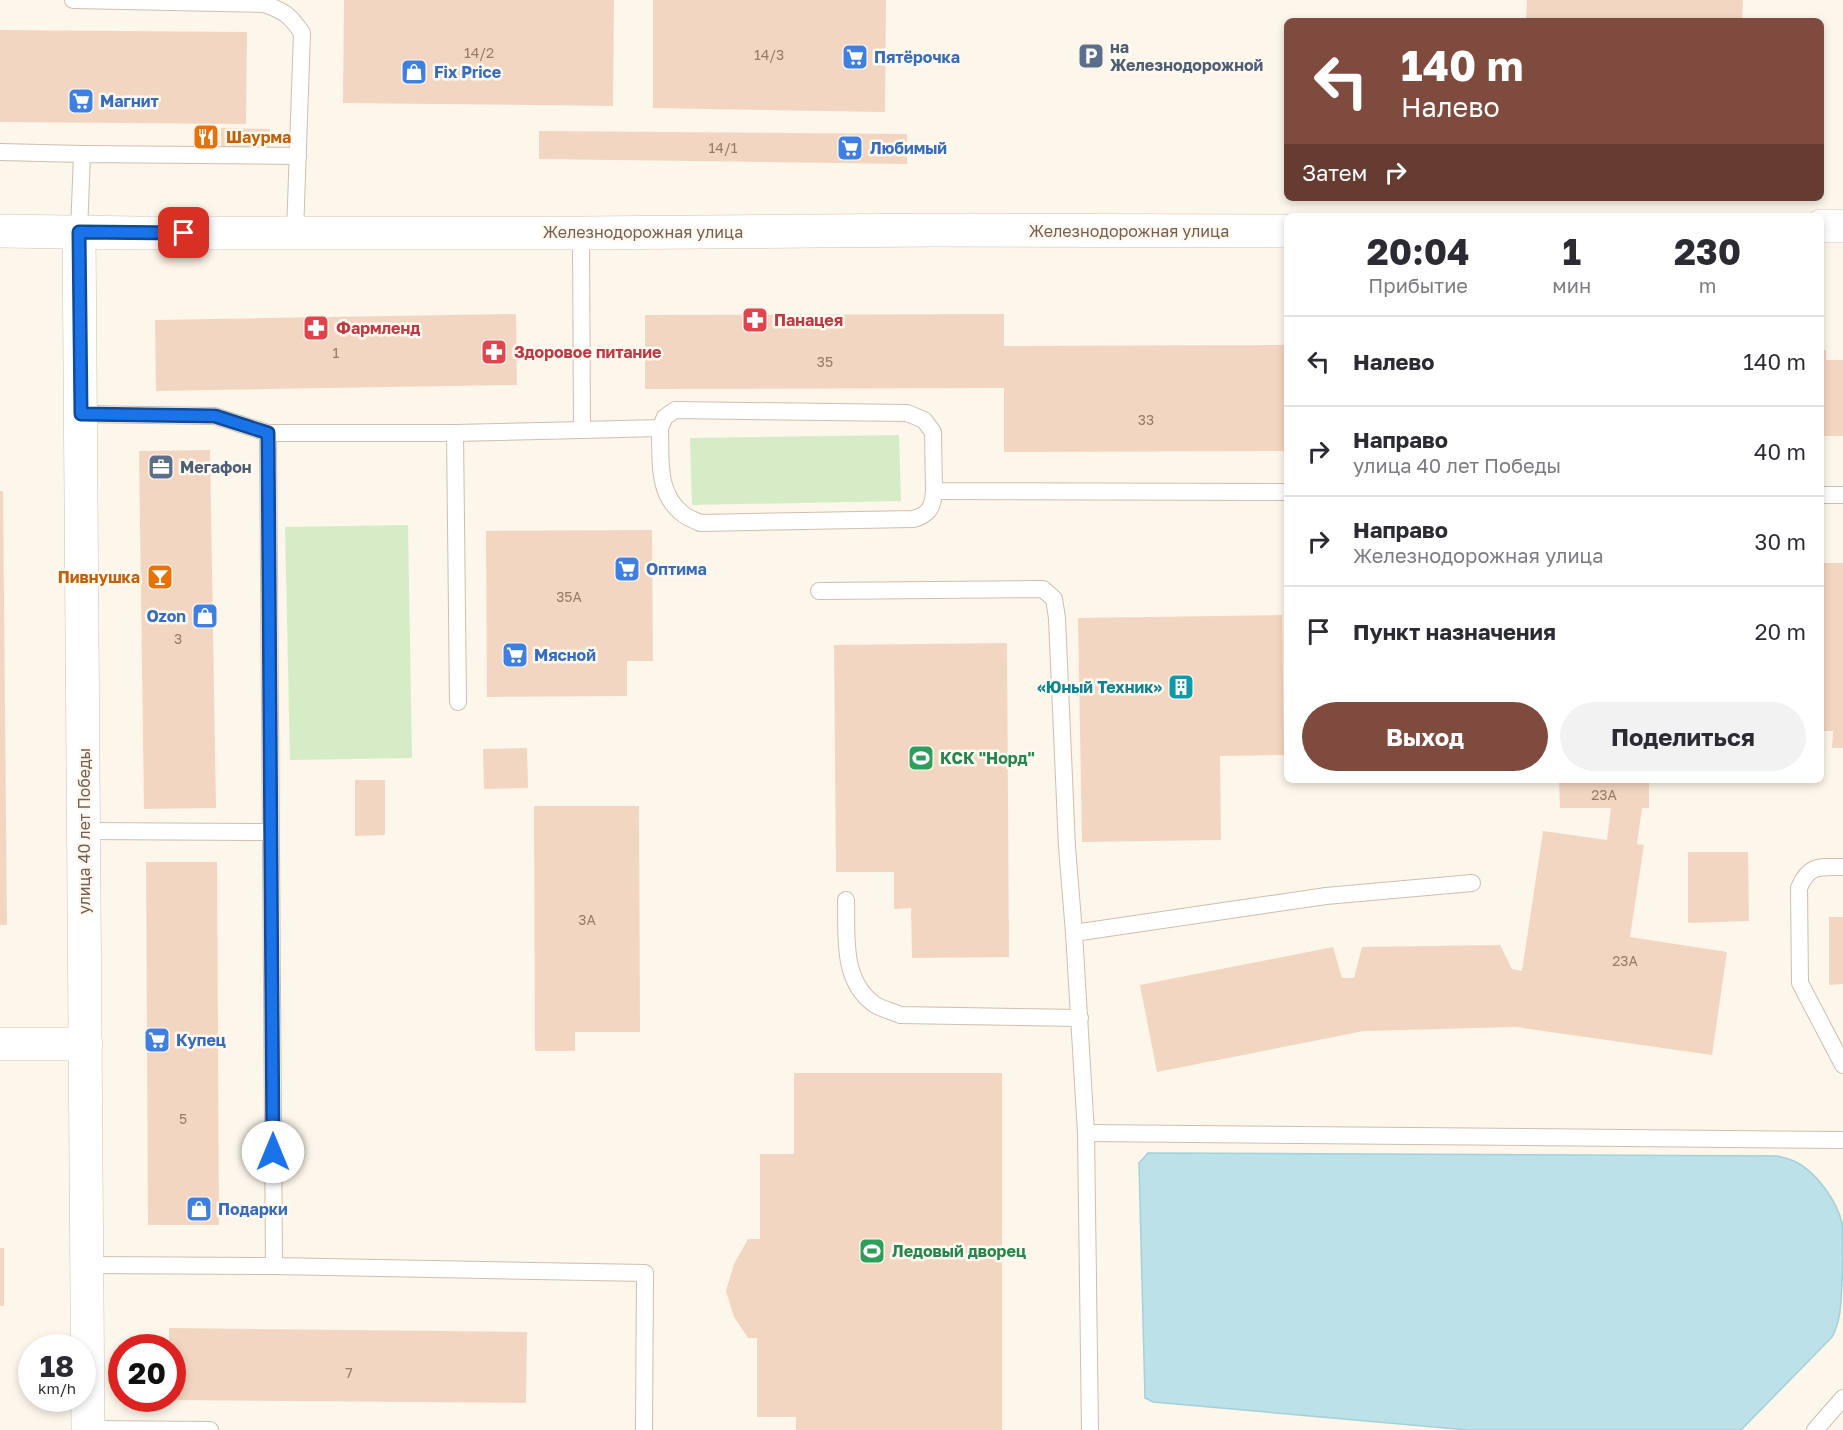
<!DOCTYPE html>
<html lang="ru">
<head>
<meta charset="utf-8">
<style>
  body { margin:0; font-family:"Golos Text",sans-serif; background:#f2f2f3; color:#2b2b33; height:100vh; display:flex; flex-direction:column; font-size:22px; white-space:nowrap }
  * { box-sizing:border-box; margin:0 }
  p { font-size:20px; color:#7c7c81 }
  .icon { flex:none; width:33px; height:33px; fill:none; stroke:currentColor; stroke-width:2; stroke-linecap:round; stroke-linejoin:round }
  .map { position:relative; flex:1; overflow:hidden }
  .drawer { position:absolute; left:1284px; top:213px; width:540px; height:570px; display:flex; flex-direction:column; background:#fff; border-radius:9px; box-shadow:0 3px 9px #0003 }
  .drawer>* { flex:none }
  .top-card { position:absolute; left:1284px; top:18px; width:540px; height:183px; border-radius:9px; box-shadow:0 3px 9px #0003; background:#804b3f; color:#fff; overflow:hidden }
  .speed { position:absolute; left:18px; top:1334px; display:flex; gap:12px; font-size:30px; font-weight:700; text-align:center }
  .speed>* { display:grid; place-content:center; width:78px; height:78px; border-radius:50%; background:#fff; box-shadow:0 3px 9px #0003; line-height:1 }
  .speed small { font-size:15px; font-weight:400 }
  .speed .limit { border:9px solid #d22; background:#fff; color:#111 }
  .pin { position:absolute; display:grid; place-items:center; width:51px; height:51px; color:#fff; margin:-26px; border-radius:12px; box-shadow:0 3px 9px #0006 }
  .me { position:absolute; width:66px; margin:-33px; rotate:0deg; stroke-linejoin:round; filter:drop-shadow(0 0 4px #0008) }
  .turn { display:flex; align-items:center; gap:21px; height:126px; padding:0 18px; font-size:27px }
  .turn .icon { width:78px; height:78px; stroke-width:2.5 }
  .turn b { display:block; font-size:42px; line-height:51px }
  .then { display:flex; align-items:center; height:57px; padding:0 18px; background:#0003; gap:12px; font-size:22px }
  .eta { display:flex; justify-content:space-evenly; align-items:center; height:102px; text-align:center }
  .eta b { font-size:36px; font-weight:700; line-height:42px }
  .action { display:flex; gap:12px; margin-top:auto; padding:12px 18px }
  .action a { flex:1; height:69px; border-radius:36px; background:#804b3f; color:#fff; font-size:24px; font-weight:700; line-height:69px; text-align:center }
  .action a+a { background:#f2f2f3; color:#2b2b33 }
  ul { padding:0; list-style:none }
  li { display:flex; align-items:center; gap:18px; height:90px; padding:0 18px; border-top:2px solid #e1e1e2 }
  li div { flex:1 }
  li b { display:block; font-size:22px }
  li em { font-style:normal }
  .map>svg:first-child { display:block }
  .green { fill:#d5ecc7 }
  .water { fill:#bde1e8; stroke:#a3d1da; stroke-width:1.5 }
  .building { fill:#f3d6c1 }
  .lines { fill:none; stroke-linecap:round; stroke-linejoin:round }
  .service-casing { stroke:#d0beae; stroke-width:18 }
  .minor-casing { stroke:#d0beae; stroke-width:34 }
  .secondary-casing { stroke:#d6c0ae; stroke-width:34 }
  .service { stroke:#fff; stroke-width:16 }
  .minor { stroke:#fff; stroke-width:33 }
  .secondary { stroke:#fff; stroke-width:33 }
  .route-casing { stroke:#114b97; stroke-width:15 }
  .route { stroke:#1a73e8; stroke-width:10 }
  .labels { text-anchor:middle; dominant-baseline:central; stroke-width:5; stroke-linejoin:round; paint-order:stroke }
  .number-label { font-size:14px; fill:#987b69 }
  .service-label { font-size:16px; font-weight:bold; fill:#4e5e75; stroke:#fffaf1; text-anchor:start }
  .shop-label { font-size:16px; font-weight:bold; fill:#366cbe; stroke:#fffaf1; text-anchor:start }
  .food-label { font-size:16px; font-weight:bold; fill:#c56008; stroke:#fffaf1; text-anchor:start }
  .street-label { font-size:16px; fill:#795d4c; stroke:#fffaf1 }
  .health-label { font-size:16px; font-weight:bold; fill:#be3a42; stroke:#fffaf1; text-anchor:start }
  .culture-label { font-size:16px; font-weight:bold; fill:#0d838f; stroke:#fffaf1; text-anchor:end }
  .leisure-label { font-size:16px; font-weight:bold; fill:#27864d; stroke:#fffaf1; text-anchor:start }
</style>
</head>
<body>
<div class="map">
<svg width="1843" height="1430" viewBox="0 0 1843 1430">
  <rect width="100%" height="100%" fill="#fdf6ea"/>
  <!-- green -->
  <g class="green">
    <path d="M899,435L901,501L692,505L690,438Z"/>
    <path d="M408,525L412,758L290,760L285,527Z"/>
  </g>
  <!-- water -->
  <path class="water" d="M1148,1153L1778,1156C1784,1158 1790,1159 1796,1162C1816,1172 1837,1201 1842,1223C1843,1241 1843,1265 1842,1283C1841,1303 1841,1320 1832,1337L1741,1430H1468L1153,1402L1145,1398L1139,1163Z"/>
  <!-- building -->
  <g class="building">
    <path d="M344,0H614L613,106L343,103Z"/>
    <path d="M653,0H886L885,112L653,108Z"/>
    <path d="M1527,0H1743L1742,21H1526Z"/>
    <path d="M0,30L247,32L246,124L0,122Z"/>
    <rect x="193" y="128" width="23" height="19"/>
    <path d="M221,128L270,129L269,149L221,148Z"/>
    <path d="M539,131L907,134V164L539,159Z"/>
    <path d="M516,314L517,385L156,391L155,320Z"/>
    <path d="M1004,314V346L1287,345V451L1004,452V388L645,389V315Z"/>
    <path d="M1821,350H1826V360H1843V436H1823V428H1821Z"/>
    <path d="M210,450L216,808L144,809L139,451Z"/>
    <path d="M0,491H3L7,925H0Z"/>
    <path d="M652,530L653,661H627V696L487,697L486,531Z"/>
    <path d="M1821,563H1843V748H1832L1833,731H1821Z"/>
    <path d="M1282,615L1284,755L1220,756L1221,840L1082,842L1078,618Z"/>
    <path d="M1007,643L1009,957L912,958L911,908L894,909V872H836L834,645Z"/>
    <path d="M527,748L528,788L484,789L483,749Z"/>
    <path d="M355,780H385V835L355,836Z"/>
    <path d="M1559,780H1649V808H1642L1637,844L1644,845L1630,937L1727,952L1712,1055L1516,1027L1364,1031L1157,1072L1140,985L1333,947L1342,978H1354L1362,947L1500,945L1512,969L1522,971L1543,831L1607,840L1611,808H1560Z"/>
    <path d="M534,806H639L640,1032H575V1051H535Z"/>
    <path d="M1688,852H1748L1749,921L1688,923Z"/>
    <path d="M146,862H217L219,1225H148Z"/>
    <path d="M1829,917H1843V984L1829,985Z"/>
    <path d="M794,1073H1002V1430H796V1417H757V1338H748L734,1317L726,1291L734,1264L748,1239H760V1154H794Z"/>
    <rect x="0" y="1248" width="4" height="58"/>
    <path d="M169,1328L527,1332L526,1403L172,1400V1347H169Z"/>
  </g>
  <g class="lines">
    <!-- service casing -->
    <g class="service-casing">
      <g id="service">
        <path d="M73,0L264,4C284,11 290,15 302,33L295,233"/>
        <path d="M0,152L82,154"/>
        <path d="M79,232L82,154L298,156"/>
        <path d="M81,414L215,416L268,433H455L582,430L581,233"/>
        <path d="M660,428C661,458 656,494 683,514C687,518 695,520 700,523L913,519C929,515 933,507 934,491"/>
        <path d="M582,430L660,428L665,417L675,410L907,413L924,420L933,432L934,491L1287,492"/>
        <path d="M455,433L458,702"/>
        <path d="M1821,495H1843"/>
        <path d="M819,591L1043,589L1054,599L1057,618L1067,847L1074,933L1086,1133L1090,1430"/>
        <path d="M84,831L269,832"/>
        <path d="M1843,867C1820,867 1809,864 1799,888L1800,983L1843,1065"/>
        <path d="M846,900C847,935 841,980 874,1004C881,1009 892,1011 900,1015L1080,1018"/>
        <path d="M1074,933L1326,896L1472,883"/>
        <path d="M1086,1133L1843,1140"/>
        <path d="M87,1265L274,1266L268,433"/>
        <path d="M274,1266L645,1273L644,1430"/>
        <path d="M88,1429L210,1430"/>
        <path d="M1815,1430L1843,1398"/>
      </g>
    </g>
    <!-- minor casing -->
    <g class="minor-casing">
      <g id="minor">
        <path d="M79,232L88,1430"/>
        <path d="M0,1044H86"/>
      </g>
    </g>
    <!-- secondary casing -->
    <g class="secondary-casing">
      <g id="secondary">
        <path d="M1821,226H1843"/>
        <path d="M0,231L139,233H581L933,230L1287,231"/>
      </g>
    </g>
    <!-- service -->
    <use href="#service" class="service"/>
    <!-- minor -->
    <use href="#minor" class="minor"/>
    <!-- secondary -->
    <use href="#secondary" class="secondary"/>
  </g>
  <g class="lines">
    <!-- route casing -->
    <g class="route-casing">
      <path id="route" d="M184,233L79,232L81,414L215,416L268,433L273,1152"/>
    </g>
    <!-- route -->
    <use href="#route" class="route"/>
  </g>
  <!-- icons -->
  <defs>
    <g id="parking-square" transform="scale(1.35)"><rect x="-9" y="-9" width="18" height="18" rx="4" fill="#5c6f8a" stroke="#fffaf1"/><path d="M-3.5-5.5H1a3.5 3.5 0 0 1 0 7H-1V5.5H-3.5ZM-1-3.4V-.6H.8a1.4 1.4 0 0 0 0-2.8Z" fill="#fff"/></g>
    <g id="supermarket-square" transform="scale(1.35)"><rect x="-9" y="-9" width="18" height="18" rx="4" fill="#3f7fe0" stroke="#fffaf1"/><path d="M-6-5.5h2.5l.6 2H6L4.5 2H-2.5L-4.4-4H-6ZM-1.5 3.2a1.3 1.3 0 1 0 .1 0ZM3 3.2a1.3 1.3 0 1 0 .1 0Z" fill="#fff"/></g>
    <g id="shop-square" transform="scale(1.35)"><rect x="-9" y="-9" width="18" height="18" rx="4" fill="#3f7fe0" stroke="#fffaf1"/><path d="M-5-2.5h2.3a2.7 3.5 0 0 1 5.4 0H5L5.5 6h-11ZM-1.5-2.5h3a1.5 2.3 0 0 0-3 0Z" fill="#fff"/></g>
    <g id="restaurant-square" transform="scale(1.35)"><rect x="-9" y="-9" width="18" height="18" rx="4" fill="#e8710a" stroke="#fffaf1"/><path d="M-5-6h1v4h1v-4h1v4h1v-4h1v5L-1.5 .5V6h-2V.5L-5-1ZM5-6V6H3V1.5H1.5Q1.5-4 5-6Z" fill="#fff"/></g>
    <g id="pharmacy-square" transform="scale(1.35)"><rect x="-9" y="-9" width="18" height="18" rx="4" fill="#e0444e" stroke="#fffaf1"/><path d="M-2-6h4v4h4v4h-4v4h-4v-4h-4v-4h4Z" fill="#fff"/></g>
    <g id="office-square" transform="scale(1.35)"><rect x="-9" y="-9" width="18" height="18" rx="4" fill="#5c6f8a" stroke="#fffaf1"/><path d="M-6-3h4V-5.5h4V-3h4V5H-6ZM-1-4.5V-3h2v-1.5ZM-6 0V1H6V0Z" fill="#fff"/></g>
    <g id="bar-square" transform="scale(1.35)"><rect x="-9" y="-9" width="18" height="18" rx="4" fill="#e8710a" stroke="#fffaf1"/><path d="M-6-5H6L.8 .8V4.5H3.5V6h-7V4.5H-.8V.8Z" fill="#fff"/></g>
    <g id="building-square" transform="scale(1.35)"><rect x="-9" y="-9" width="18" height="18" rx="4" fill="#0f9aa8" stroke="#fffaf1"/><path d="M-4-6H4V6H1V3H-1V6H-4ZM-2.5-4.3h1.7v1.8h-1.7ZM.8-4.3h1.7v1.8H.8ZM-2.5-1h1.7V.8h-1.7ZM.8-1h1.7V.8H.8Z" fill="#fff"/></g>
    <g id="stadium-square" transform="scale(1.35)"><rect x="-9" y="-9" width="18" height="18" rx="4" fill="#2e9e5b" stroke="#fffaf1"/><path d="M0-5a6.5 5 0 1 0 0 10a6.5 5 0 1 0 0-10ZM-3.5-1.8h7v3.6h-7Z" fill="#fff"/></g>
  </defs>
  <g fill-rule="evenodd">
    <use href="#parking-square" x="1091" y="56"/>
    <use href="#supermarket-square" x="855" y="57"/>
    <use href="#shop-square" x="414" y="72"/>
    <use href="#supermarket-square" x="81" y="101"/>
    <use href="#restaurant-square" x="206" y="137"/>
    <use href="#supermarket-square" x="850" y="148"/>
    <use href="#pharmacy-square" x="755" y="320"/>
    <use href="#pharmacy-square" x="316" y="328"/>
    <use href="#pharmacy-square" x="494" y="352"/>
    <use href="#office-square" x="161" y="467"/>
    <use href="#supermarket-square" x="627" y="569"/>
    <use href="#bar-square" x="160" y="577"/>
    <use href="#shop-square" x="205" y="616"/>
    <use href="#supermarket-square" x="515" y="655"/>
    <use href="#building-square" x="1181" y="687"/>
    <use href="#stadium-square" x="921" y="758"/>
    <use href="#supermarket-square" x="157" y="1040"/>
    <use href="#shop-square" x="199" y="1209"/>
    <use href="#stadium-square" x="872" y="1251"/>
  </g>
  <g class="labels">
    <!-- number labels -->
    <g class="number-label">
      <text x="479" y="52">14/2</text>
      <text x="769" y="54">14/3</text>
      <text x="723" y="147">14/1</text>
      <text x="336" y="352">1</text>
      <text x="825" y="361">35</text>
      <text x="1146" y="419">33</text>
      <text x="569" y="596">35А</text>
      <text x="178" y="638">3</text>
      <text x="1604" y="794">23А</text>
      <text x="587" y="919">3А</text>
      <text x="1625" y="960">23А</text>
      <text x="183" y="1118">5</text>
      <text x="349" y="1372">7</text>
    </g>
    <!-- service labels -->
    <g class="service-label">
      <text x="1110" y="47">на<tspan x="1110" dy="18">Железнодорожной</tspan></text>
      <text x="180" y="467">Мегафон</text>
    </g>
    <!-- shop labels -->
    <g class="shop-label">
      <text x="874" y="57">Пятёрочка</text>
      <text x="434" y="72">Fix Price</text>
      <text x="100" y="101">Магнит</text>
      <text x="870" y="148">Любимый</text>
      <text x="646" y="569">Оптима</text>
      <text x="186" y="616" text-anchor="end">Ozon</text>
      <text x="534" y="655">Мясной</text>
      <text x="176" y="1040">Купец</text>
      <text x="218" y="1209">Подарки</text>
    </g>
    <!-- food labels -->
    <g class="food-label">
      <text x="226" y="137">Шаурма</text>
      <text x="140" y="577" text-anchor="end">Пивнушка</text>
    </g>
    <!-- street labels -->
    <g class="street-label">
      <text x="1129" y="231">Железнодорожная улица</text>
      <text x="643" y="232">Железнодорожная улица</text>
      <text transform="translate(84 831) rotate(-90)">улица 40 лет Победы</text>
    </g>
    <!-- health labels -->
    <g class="health-label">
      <text x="774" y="320">Панацея</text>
      <text x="336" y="328">Фармленд</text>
      <text x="514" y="352">Здоровое питание</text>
    </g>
    <!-- culture labels -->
    <g class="culture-label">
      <text x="1162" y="687">«Юный Техник»</text>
    </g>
    <!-- leisure labels -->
    <g class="leisure-label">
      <text x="940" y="758">КСК "Норд"</text>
      <text x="892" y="1251">Ледовый дворец</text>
    </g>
  </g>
</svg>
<div class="speed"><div>18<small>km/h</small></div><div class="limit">20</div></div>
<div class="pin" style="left:184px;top:233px;background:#d93025"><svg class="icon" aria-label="arrive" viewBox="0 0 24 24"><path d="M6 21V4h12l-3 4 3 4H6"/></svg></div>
<svg class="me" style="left:273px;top:1152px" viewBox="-20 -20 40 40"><circle r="19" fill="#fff"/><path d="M0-13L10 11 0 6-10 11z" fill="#1a73e8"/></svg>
<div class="top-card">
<div class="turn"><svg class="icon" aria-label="left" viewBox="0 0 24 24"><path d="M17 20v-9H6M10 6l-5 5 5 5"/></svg><div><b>140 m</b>Налево</div></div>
<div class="then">Затем<svg class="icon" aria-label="right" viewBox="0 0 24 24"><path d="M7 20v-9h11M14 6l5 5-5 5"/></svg></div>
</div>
<section class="drawer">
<div class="eta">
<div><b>20:04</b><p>Прибытие</p></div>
<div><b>1</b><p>мин</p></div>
<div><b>230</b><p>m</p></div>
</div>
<ul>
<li><svg class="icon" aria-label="left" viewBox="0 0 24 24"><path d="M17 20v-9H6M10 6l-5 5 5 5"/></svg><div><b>Налево</b></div><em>140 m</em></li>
<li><svg class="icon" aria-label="right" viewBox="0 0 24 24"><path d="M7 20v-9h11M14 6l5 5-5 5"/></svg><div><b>Направо</b><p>улица 40 лет Победы</p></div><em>40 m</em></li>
<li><svg class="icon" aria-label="right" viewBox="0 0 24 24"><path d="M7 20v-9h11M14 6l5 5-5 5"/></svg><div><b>Направо</b><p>Железнодорожная улица</p></div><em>30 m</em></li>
<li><svg class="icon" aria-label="arrive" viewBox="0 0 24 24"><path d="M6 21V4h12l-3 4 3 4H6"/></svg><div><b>Пункт назначения</b></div><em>20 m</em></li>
</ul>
<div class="action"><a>Выход</a><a>Поделиться</a></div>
</section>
</div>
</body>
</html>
